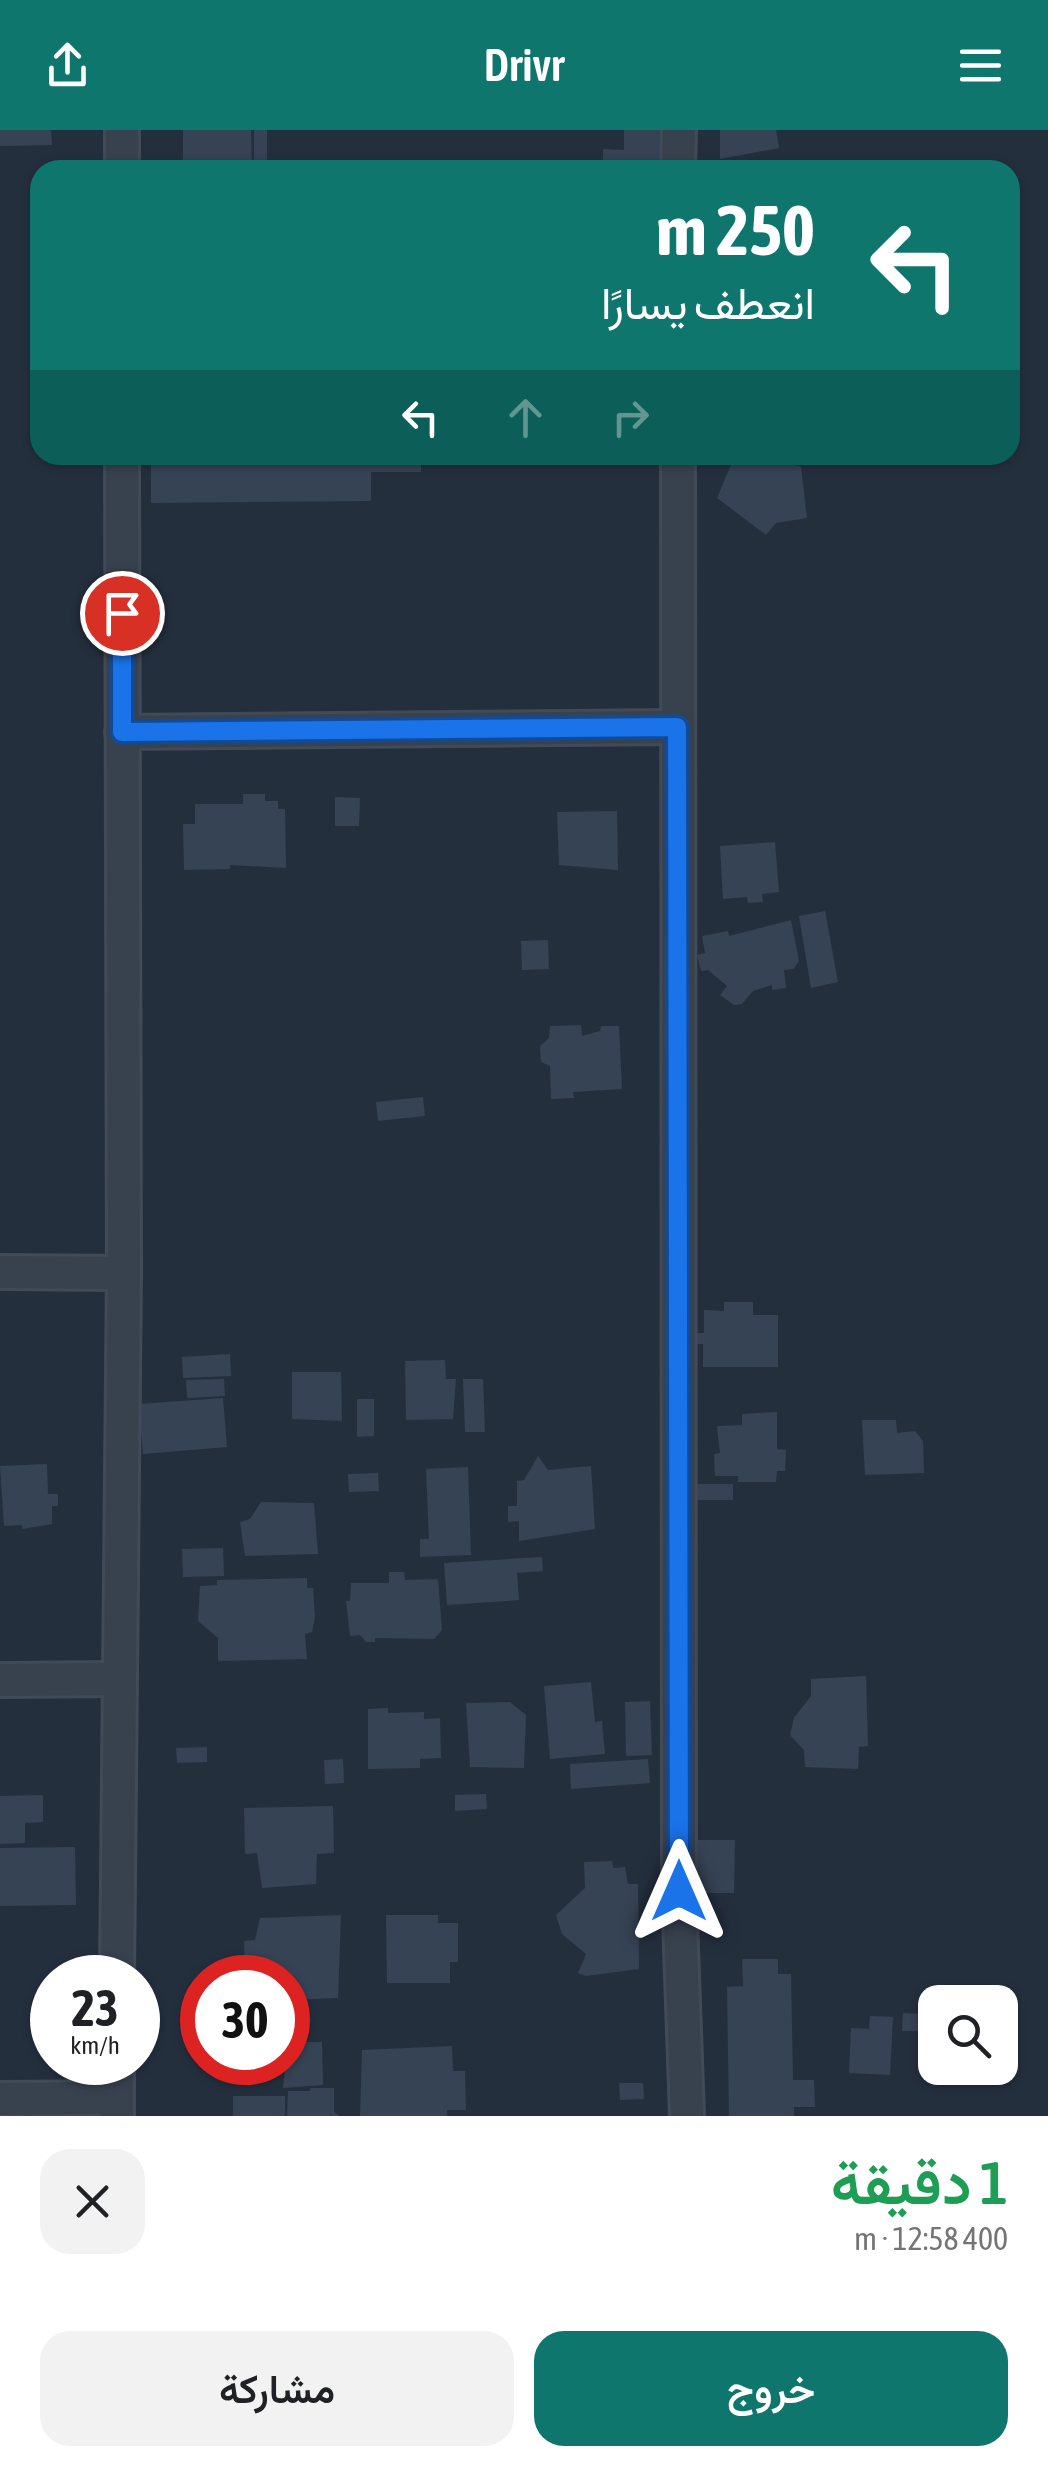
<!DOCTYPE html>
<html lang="ar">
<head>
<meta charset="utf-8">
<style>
  body { margin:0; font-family:"Asap Condensed",Vazirmatn,sans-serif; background:#f2f2f2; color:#202124; direction:rtl; height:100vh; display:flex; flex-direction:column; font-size:38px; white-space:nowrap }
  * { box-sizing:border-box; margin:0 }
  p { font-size:32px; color:#757577 }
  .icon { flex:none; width:55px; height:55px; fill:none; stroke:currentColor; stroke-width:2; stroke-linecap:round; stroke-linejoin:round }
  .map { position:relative; height:1986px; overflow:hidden; direction:ltr }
  .side { display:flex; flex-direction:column; background:#fff; flex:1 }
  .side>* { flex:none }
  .hud { position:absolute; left:30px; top:30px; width:990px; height:305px; border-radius:30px; box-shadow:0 2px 8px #0004; direction:rtl; background:#0f766e; color:#fff; overflow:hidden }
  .buttons { position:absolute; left:918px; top:1855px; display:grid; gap:20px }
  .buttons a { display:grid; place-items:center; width:100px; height:100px; border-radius:20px; background:#fff; box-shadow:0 2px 8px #0004; font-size:50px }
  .speed { position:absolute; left:30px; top:1825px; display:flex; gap:20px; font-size:50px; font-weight:700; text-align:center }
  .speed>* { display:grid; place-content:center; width:130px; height:130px; border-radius:50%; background:#fff; box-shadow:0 2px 8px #0004; line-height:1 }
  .speed small { font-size:25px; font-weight:400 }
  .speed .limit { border:15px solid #d22; background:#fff; color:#111 }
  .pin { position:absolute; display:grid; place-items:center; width:85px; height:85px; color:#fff; margin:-42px; border:5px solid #fff; border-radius:50%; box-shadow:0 2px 10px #0007 }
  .me { position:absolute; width:110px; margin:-55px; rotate:0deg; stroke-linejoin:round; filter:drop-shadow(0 0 8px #0008) }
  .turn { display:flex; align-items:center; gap:35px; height:210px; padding:0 40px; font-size:45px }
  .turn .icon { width:130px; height:130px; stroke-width:2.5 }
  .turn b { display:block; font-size:70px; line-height:85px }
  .lanes { display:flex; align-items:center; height:95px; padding:0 40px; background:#0003; justify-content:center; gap:50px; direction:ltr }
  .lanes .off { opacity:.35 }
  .round { display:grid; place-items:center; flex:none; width:105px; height:105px; border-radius:30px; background:#f2f2f2 }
  .summary { display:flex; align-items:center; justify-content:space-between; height:170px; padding:0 40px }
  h1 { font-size:60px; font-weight:600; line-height:75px; color:#1e9e55 }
  .cta { display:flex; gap:20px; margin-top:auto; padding:20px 40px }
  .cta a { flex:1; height:115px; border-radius:30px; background:#0f766e; color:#fff; font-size:40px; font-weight:600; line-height:115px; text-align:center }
  .cta a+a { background:#f2f2f2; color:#202124 }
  header { display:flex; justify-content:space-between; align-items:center; height:130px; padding:0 40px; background:#0f766e; color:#fff; font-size:45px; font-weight:600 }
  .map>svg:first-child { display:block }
  .building { fill:#364354 }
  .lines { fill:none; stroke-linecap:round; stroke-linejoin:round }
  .minor-casing { stroke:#414a57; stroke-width:38 }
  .minor { stroke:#38414e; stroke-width:32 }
  .route-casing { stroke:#114b97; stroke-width:25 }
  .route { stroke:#1a73e8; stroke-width:18 }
</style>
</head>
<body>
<header><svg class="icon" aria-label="menu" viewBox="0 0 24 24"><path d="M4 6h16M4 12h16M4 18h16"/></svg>Drivr<svg class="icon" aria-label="share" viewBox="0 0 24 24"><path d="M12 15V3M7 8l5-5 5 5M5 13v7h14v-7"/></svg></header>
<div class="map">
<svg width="1048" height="1986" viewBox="0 0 1048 1986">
  <rect width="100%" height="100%" fill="#242f3e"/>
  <!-- building -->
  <g class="building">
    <path d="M0,0H51L52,15L0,16Z"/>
    <path d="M183,0H251L252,40H183Z"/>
    <rect x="254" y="0" width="13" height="33"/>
    <path d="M624,0H660V40H603V19L624,20Z"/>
    <path d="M720,0H776L779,18L720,29Z"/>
    <path d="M151,325H421V342H371V371L151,373Z"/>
    <path d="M735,325H758L801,337L807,388L776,393L766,405L717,368Z"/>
    <path d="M243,664H265V671H278V679H285L286,738L230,735V739L184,740L183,694H195V674H243Z"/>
    <path d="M335,667L360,668L359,696H335Z"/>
    <path d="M617,681L618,740L559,735L557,682Z"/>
    <path d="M775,712L779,762L762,764L763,772L748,773L747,767L723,769L720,716Z"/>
    <path d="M825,781L838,852L811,858L799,786Z"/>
    <path d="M791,790L799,831L794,839L784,840L786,858L772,860V855L753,861L742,874L734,875L720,865L727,856L708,840L701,841L697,825L705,823L702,806L728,801L729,806Z"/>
    <path d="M548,810L549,839L522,840L521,811Z"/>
    <path d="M581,895L582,906L600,901L601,896H619L622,959L573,962L574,968L551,969L550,936L541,932L540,916L549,908L550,896Z"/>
    <path d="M423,967L425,986L378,991L376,972Z"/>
    <path d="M724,1172H753V1185H778V1237H703V1214H693V1203H704V1180L724,1181Z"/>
    <path d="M230,1224L231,1246L183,1248L182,1227Z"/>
    <path d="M445,1230L446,1249H456L453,1289L406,1290L405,1231Z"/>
    <path d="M292,1242H341L342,1291L292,1289Z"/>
    <path d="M224,1249L225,1266L187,1268L186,1250Z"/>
    <path d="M463,1249H483L485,1302H465Z"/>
    <path d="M223,1268L227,1317L143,1324L139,1274Z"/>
    <path d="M357,1269H374V1306L357,1307Z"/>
    <path d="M777,1282V1319L786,1320L785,1341H777L776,1352H738V1346H715L714,1324L720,1323L717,1296L742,1295V1284Z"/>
    <path d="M862,1290H896L897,1303L915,1301L923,1311L924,1343L865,1345Z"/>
    <path d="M538,1326L548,1340L591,1336L595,1399L519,1411V1391L508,1392V1376H517V1351L524,1350Z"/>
    <path d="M47,1334L48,1364H58V1376H52V1394L22,1399V1395L4,1396L0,1336Z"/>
    <path d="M468,1337L471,1425L420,1427V1409H429L426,1339Z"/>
    <path d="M378,1343L379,1361L349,1362L348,1344Z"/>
    <rect x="679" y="1354" width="54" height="16"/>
    <path d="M261,1372L314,1373L318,1424L245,1426L240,1392L250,1389Z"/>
    <path d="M223,1418L224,1446L183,1447L182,1419Z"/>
    <path d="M542,1427L543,1441L517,1443L519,1470L447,1475L444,1433Z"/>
    <path d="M389,1442H404L405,1450L438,1449L442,1500L434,1509L375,1508V1512H366L360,1505L350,1506L346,1471H350L351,1453H389Z"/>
    <path d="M307,1448V1458H313L315,1486L312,1502L305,1504L307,1529L218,1531V1508L198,1491L200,1456L217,1455V1450Z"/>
    <path d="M866,1546L868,1616L859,1617L858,1639L805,1637L804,1620L790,1605L794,1588L811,1566V1549Z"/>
    <path d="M591,1552L595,1592L602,1591L605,1624L550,1629L544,1556Z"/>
    <path d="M650,1571L652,1625L626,1626L625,1572Z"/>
    <path d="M510,1572L526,1585L524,1638L470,1637L466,1573Z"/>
    <path d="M388,1578V1583L424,1582V1589L440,1588L441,1628L420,1629V1638L368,1639V1579Z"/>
    <path d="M207,1617V1632L177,1633L176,1618Z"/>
    <path d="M343,1629L344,1653L325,1654L324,1630Z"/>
    <path d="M648,1629L650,1653L571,1659L570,1634Z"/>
    <path d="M486,1664L487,1679L455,1681V1665Z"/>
    <path d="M43,1665V1692L25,1693V1713L0,1714V1666Z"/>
    <path d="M333,1676L334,1723L317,1724L316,1754L262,1758L257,1723L245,1724L244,1678Z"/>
    <path d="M696,1710H735L734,1763H696Z"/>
    <path d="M75,1717L76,1775L0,1776V1718Z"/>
    <path d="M612,1731L613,1738L625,1737L628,1754H638L639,1839L586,1846L578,1843L586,1824L562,1804L556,1785L585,1758L584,1732Z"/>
    <path d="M341,1785L338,1868L288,1870V1848H245L244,1811L255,1810L260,1788Z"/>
    <path d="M386,1785H438V1793H458V1832H450V1853H387Z"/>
    <path d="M742,1829H778V1844H791L793,1950H814L815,1977H794V1986H729L727,1857L743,1856Z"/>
    <path d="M903,1883L924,1884V1901H902Z"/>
    <path d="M870,1886L893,1887L890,1945L849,1943L851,1898L869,1899Z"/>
    <path d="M288,1912H322L323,1955L283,1958Z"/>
    <path d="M452,1916L453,1941H465L466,1980H447V1986H360L362,1920Z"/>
    <path d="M619,1953H643L644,1969L620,1970Z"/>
    <path d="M310,1958H334V1982L340,1986H287L288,1961H310Z"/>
    <rect x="233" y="1966" width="52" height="20"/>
  </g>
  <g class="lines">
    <!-- minor casing -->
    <g class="minor-casing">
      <g id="minor">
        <path d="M122,40V0"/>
        <path d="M678,40L679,0"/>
        <path d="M678,325L679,1761L687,1986"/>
        <path d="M122,602L677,597"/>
        <path d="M0,1142L124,1143"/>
        <path d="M0,1550L118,1549"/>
        <path d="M117,1848L124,1143L122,325"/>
        <path d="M0,1969L117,1968"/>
        <path d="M117,1986V1932"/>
      </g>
    </g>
    <!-- minor -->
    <use href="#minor" class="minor"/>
  </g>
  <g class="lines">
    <!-- route casing -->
    <g class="route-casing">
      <path id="route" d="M122,483V602L677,597L679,1761"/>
    </g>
    <!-- route -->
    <use href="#route" class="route"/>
  </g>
</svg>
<div class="buttons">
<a><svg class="icon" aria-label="search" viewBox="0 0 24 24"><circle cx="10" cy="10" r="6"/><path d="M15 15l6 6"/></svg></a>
</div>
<div class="speed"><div>23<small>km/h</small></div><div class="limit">30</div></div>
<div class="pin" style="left:122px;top:483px;background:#d93025"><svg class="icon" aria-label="arrive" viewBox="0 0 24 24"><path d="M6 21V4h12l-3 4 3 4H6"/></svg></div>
<svg class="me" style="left:679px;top:1761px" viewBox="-20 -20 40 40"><path d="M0-17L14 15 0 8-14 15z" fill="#1a73e8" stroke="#fff" stroke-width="4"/></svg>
<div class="hud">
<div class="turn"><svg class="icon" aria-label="left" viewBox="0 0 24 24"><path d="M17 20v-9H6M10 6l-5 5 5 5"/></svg><div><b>250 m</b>انعطف يسارًا</div></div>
<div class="lanes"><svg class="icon" aria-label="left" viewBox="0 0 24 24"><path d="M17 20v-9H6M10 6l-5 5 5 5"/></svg><svg class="icon off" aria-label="ahead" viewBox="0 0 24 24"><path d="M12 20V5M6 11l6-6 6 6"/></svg><svg class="icon off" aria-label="right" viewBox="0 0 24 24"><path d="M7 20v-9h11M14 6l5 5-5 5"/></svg></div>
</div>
</div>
<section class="side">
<div class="summary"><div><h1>1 دقيقة</h1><p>400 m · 12:58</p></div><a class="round"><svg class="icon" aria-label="close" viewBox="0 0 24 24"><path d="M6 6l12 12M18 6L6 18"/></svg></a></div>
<div class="cta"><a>خروج</a><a>مشاركة</a></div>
</section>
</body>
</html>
